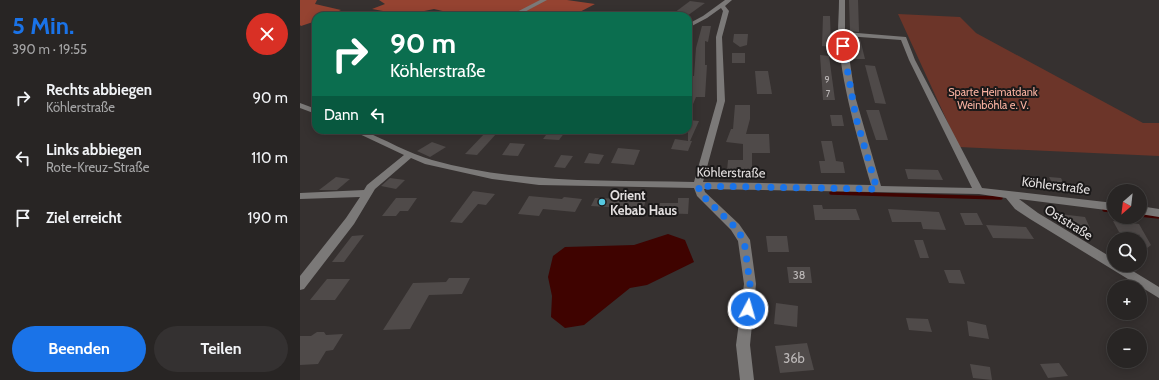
<!DOCTYPE html>
<html lang="de">
<head>
<meta charset="utf-8">
<style>
  body { margin:0; font-family:Cabin,sans-serif; background:#343131; color:#f1f3f6; height:100vh; display:flex; flex-direction:column; font-size:15px; white-space:nowrap }
  * { box-sizing:border-box; margin:0 }
  p { font-size:13px; color:#a5a5a6 }
  .icon { flex:none; width:22px; height:22px; fill:none; stroke:currentColor; stroke-width:2; stroke-linecap:round; stroke-linejoin:round }
  .map { position:relative; flex:1; overflow:hidden }
  .sheet { display:flex; flex-direction:column; background:#282524; width:300px }
  .sheet>* { flex:none }
  .guide { position:absolute; left:12px; top:12px; width:380px; height:122px; border-radius:12px; box-shadow:0 2px 10px #0003,0 0 0 1px #444241; background:#0b6e4f; color:#fff; overflow:hidden }
  .needle { width:26px; rotate:208deg }
  .buttons { position:absolute; left:807px; top:184px; display:grid; gap:8px }
  .buttons a { display:grid; place-items:center; width:40px; height:40px; border-radius:50%; background:#282524; box-shadow:0 2px 10px #0003,0 0 0 1px #444241; font-size:20px }
  .pin { position:absolute; display:grid; place-items:center; width:34px; height:34px; color:#fff; margin:-17px; border:2px solid #fff; border-radius:50%; box-shadow:0 1px 4px #0007 }
  .me { position:absolute; width:44px; margin:-22px; rotate:6deg; stroke-linejoin:round; filter:drop-shadow(0 0 3px #0008) }
  .turn { display:flex; align-items:center; gap:14px; height:84px; padding:0 12px; font-size:18px }
  .turn .icon { width:52px; height:52px; stroke-width:2.5 }
  .turn b { display:block; font-size:28px; line-height:34px }
  .then { display:flex; align-items:center; height:38px; padding:0 12px; background:#0003; gap:8px; font-size:15px }
  .round { display:grid; place-items:center; flex:none; width:42px; height:42px; border-radius:21px; background:#343131 }
  .head { display:flex; align-items:center; justify-content:space-between; height:68px; padding:0 12px }
  h1 { font-size:24px; font-weight:700; line-height:30px; color:#1a73e8 }
  .cta { display:flex; gap:8px; margin-top:auto; padding:8px 12px }
  .cta a { flex:1; height:46px; border-radius:24px; background:#1a73e8; color:#fff; font-size:16px; font-weight:700; line-height:46px; text-align:center }
  .cta a+a { background:#343131; color:#f1f3f6 }
  ul { padding:0; list-style:none }
  li { display:flex; align-items:center; gap:12px; height:60px; padding:0 12px }
  li div { flex:1 }
  li b { display:block; font-size:15px }
  li em { font-style:normal }
  main { display:flex; flex:1; min-height:0 }
  .map>svg:first-child { display:block }
  .green { fill:#6c3529 }
  .forest { fill:#954331 }
  .water { fill:#3f0300 }
  .lines { fill:none; stroke-linecap:round; stroke-linejoin:round }
  .stream { stroke:#3f0300; stroke-width:3.5 }
  .building { fill:#4f4a49 }
  .minor { fill:#7b7978; fill-rule:evenodd }
  .route { stroke:#1a73e8; stroke-width:7; stroke-dasharray:0 12.6 }
  .poi-dot { fill:#56c9e1; stroke:#1b1919; stroke-width:1.5 }
  .labels { text-anchor:middle; dominant-baseline:central; stroke-width:4; stroke-linejoin:round; paint-order:stroke }
  .far-number-label { font-size:9px; fill:#bdb9b9 }
  .far-park-label { font-size:11px; fill:#f9b2a1; stroke:#1b1919 }
  .number-label { font-size:11px; fill:#bdb9b9 }
  .street-label { font-size:13px; fill:#e2dede; stroke:#1b1919 }
  .poi-label { font-size:13px; font-weight:bold; fill:#e2dede; stroke:#1b1919; text-anchor:start }
  .near-number-label { font-size:13px; fill:#bdb9b9 }
</style>
</head>
<body>
<main>
<section class="sheet">
<div class="head"><div><h1>5 Min.</h1><p>390 m · 19:55</p></div><a class="round" style="background:#d93025;color:#fff"><svg class="icon" aria-label="close" viewBox="0 0 24 24"><path d="M6 6l12 12M18 6L6 18"/></svg></a></div>
<ul>
<li><svg class="icon" aria-label="right" viewBox="0 0 24 24"><path d="M7 20v-9h11M14 6l5 5-5 5"/></svg><div><b>Rechts abbiegen</b><p>Köhlerstraße</p></div><em>90 m</em></li>
<li><svg class="icon" aria-label="left" viewBox="0 0 24 24"><path d="M17 20v-9H6M10 6l-5 5 5 5"/></svg><div><b>Links abbiegen</b><p>Rote-Kreuz-Straße</p></div><em>110 m</em></li>
<li><svg class="icon" aria-label="arrive" viewBox="0 0 24 24"><path d="M6 21V4h12l-3 4 3 4H6"/></svg><div><b>Ziel erreicht</b></div><em>190 m</em></li>
</ul>
<div class="cta"><a>Beenden</a><a>Teilen</a></div>
</section>
<div class="map">
<svg width="859" height="380" viewBox="0 0 859 380">
  <rect width="100%" height="100%" fill="#363130"/>
  <!-- green -->
  <path class="green" d="M598,14L660,17L676,33L843,123H859V156L659,147Z"/>
  <!-- forest -->
  <g class="forest">
    <path d="M0,0H17L15,4L41,10L28,16H16V21L1,26L0,25Z"/>
    <path d="M79,0H267L295,4L272,16H164L134,9L105,15L72,9L85,4Z"/>
  </g>
  <!-- water -->
  <path class="water" d="M368,234L385,240L394,262L347,285L330,288L284,325L265,328L251,317L252,296L248,277L253,256L265,247L334,245Z"/>
  <g class="lines">
    <!-- stream -->
    <g class="stream">
      <path d="M531,193L701,198"/>
      <path d="M804,210L814,211"/>
      <path d="M840,215L859,217"/>
    </g>
  </g>
  <!-- building -->
  <g class="building">
    <path d="M549,0H558L559,32L550,31Z"/>
    <path d="M390,1L405,3L387,16L374,13Z"/>
    <path d="M523,16H530L531,47L522,46Z"/>
    <path d="M402,26H411L408,42L405,41V65H407L405,97H396L388,116V96L391,76H394L396,48Z"/>
    <path d="M434,34H448L447,45L440,47L433,42Z"/>
    <path d="M551,38L560,39L565,59H555Z"/>
    <rect x="432" y="53" width="13" height="10"/>
    <path d="M520,55L529,56L535,100H523Z"/>
    <path d="M565,65L575,66L586,104L575,103Z"/>
    <path d="M455,71H468L472,94H457Z"/>
    <path d="M435,105H450V119L446,134H469L470,153H452V171H427L428,160H443V144L426,142L431,129H433Z"/>
    <path d="M566,110H579L588,140H576Z"/>
    <path d="M530,115H542L544,126H532Z"/>
    <path d="M388,120L399,121L390,141H392L388,151L371,149L375,139L388,141Z"/>
    <path d="M249,131L265,132L259,140L243,139Z"/>
    <path d="M186,132L197,133L177,155L165,154Z"/>
    <path d="M521,141H532L536,161L543,162L545,173H521L519,161H525Z"/>
    <path d="M132,142L146,147L130,157L117,151Z"/>
    <path d="M210,143L225,144L218,156L202,155Z"/>
    <path d="M318,148L340,150L334,165L311,163Z"/>
    <path d="M289,153L304,155L299,164L284,163Z"/>
    <path d="M261,155L273,156L265,168L254,167Z"/>
    <path d="M605,169L638,170L643,180L608,179Z"/>
    <path d="M36,177L50,179L37,190H19Z"/>
    <path d="M749,177L761,178L766,189L755,188Z"/>
    <path d="M90,178L105,180L96,189L81,186Z"/>
    <path d="M173,191L195,194L186,205L178,204L162,223L150,222Z"/>
    <path d="M229,196L262,199L264,197L282,199L275,212L243,209L239,216L218,214Z"/>
    <path d="M96,198H117L108,211H100L96,216H82Z"/>
    <path d="M295,198L328,199H346L343,210H325V208L291,206Z"/>
    <path d="M378,198H389L388,214L358,213L360,203H378Z"/>
    <path d="M513,205H522L523,209H556L560,220H515Z"/>
    <path d="M588,209L639,212L646,230L623,229L621,222H592Z"/>
    <path d="M660,213H677L683,225H665Z"/>
    <path d="M760,214L785,217L790,228L764,224Z"/>
    <path d="M813,221L839,224L851,245L840,254V235L819,232Z"/>
    <path d="M686,225L726,227L734,239L693,238Z"/>
    <path d="M64,235L44,262H32L52,236Z"/>
    <path d="M466,236H487L489,252H468Z"/>
    <path d="M614,240H623L629,258H620Z"/>
    <path d="M487,267H510L512,283H489Z"/>
    <path d="M644,270H660L665,284L649,283Z"/>
    <path d="M149,278H170L162,294L129,295L110,329L83,330L113,283L146,282Z"/>
    <path d="M27,279H50L35,300H10Z"/>
    <path d="M476,303L498,306L497,327L474,324Z"/>
    <path d="M606,318L628,319L632,332L609,330Z"/>
    <path d="M667,321L686,325L689,339L669,336Z"/>
    <path d="M17,332H24L26,335L43,334L33,350L26,351L18,364L0,365V336H11Z"/>
    <path d="M507,343L514,370L480,373L475,346Z"/>
    <path d="M759,363L768,376L748,378L740,364Z"/>
    <path d="M670,364L690,367L692,380L673,378Z"/>
  </g>
  <g class="lines">
    <!-- minor -->
    <g class="minor">
      <path d="M240,0H247L217,16H209Z"/>
      <path d="M425,0H432L425,6L429,11L422,37L425,101L403,182L571,185C557,136 541,84 538,33C538,23 539,11 539,0H545V32L606,37L615,60L682,188L814,203V211L719,199L738,213L814,259V265H823L859,287V298L730,219L715,209L706,198L679,194L404,189L405,192L439,224L450,240L456,284L450,345L454,380H440L436,345L444,284L438,241L431,230L397,196L394,188L239,185L192,179L125,164L111,158L75,189L54,224L4,289L0,290V276L46,218L60,197L0,199V193L64,190L67,185L104,155L51,130H62C84,139 110,154 132,160C217,184 306,180 394,182L417,101L416,37L423,11L421,8L407,18L388,28V24L403,16ZM546,36L601,40L609,60L672,188L581,186L555,96Z"/>
      <path d="M0,103L16,109V114L0,108Z"/>
      <path d="M840,206L859,209V217L840,214Z"/>
    </g>
  </g>
  <g class="lines">
    <!-- route -->
    <path class="route" d="M448,309L450,284L444,240L435,227L401,194L398,186L577,189L556,118L543,46"/>
  </g>
  <!-- markers -->
  <circle class="poi-dot" cx="302" cy="202" r="4"/>
  <g class="labels">
    <!-- far-number labels -->
    <g class="far-number-label">
      <text x="527" y="79">9</text>
      <text x="528" y="93">7</text>
    </g>
    <!-- far-park labels -->
    <g class="far-park-label">
      <text x="693" y="92">Sparte Heimatdank<tspan x="693" dy="13">Weinböhla e. V.</tspan></text>
    </g>
    <!-- number labels -->
    <g class="number-label">
      <text x="499" y="275">38</text>
    </g>
    <!-- street labels -->
    <g class="street-label">
      <text transform="translate(431 172) rotate(1)">Köhlerstraße</text>
      <text transform="translate(756 185) rotate(7)">Köhlerstraße</text>
      <text transform="translate(769 222) rotate(32)">Oststraße</text>
    </g>
    <!-- poi labels -->
    <g class="poi-label">
      <text x="310" y="195">Orient<tspan x="310" dy="15">Kebab Haus</tspan></text>
    </g>
    <!-- near-number labels -->
    <g class="near-number-label">
      <text x="494" y="358">36b</text>
    </g>
  </g>
</svg>
<div class="buttons">
<a><svg class="needle" viewBox="-14 -14 28 28"><path d="M0-13l5 13h-10z" fill="#e53935"/><path d="M0 13l5-13h-10z" fill="#a5a5a6"/></svg></a>
<a><svg class="icon" aria-label="search" viewBox="0 0 24 24"><circle cx="10" cy="10" r="6"/><path d="M15 15l6 6"/></svg></a>
<a>+</a>
<a>−</a>
</div>
<div class="pin" style="left:543px;top:46px;background:#d93025"><svg class="icon" aria-label="arrive" viewBox="0 0 24 24"><path d="M6 21V4h12l-3 4 3 4H6"/></svg></div>
<svg class="me" style="left:448px;top:309px" viewBox="-20 -20 40 40"><circle r="17" fill="#1a73e8" stroke="#fff" stroke-width="3"/><path d="M0-11L8 9 0 5-8 9z" fill="#fff"/></svg>
<div class="guide">
<div class="turn"><svg class="icon" aria-label="right" viewBox="0 0 24 24"><path d="M7 20v-9h11M14 6l5 5-5 5"/></svg><div><b>90 m</b>Köhlerstraße</div></div>
<div class="then">Dann<svg class="icon" aria-label="left" viewBox="0 0 24 24"><path d="M17 20v-9H6M10 6l-5 5 5 5"/></svg></div>
</div>
</div>
</main>
</body>
</html>
